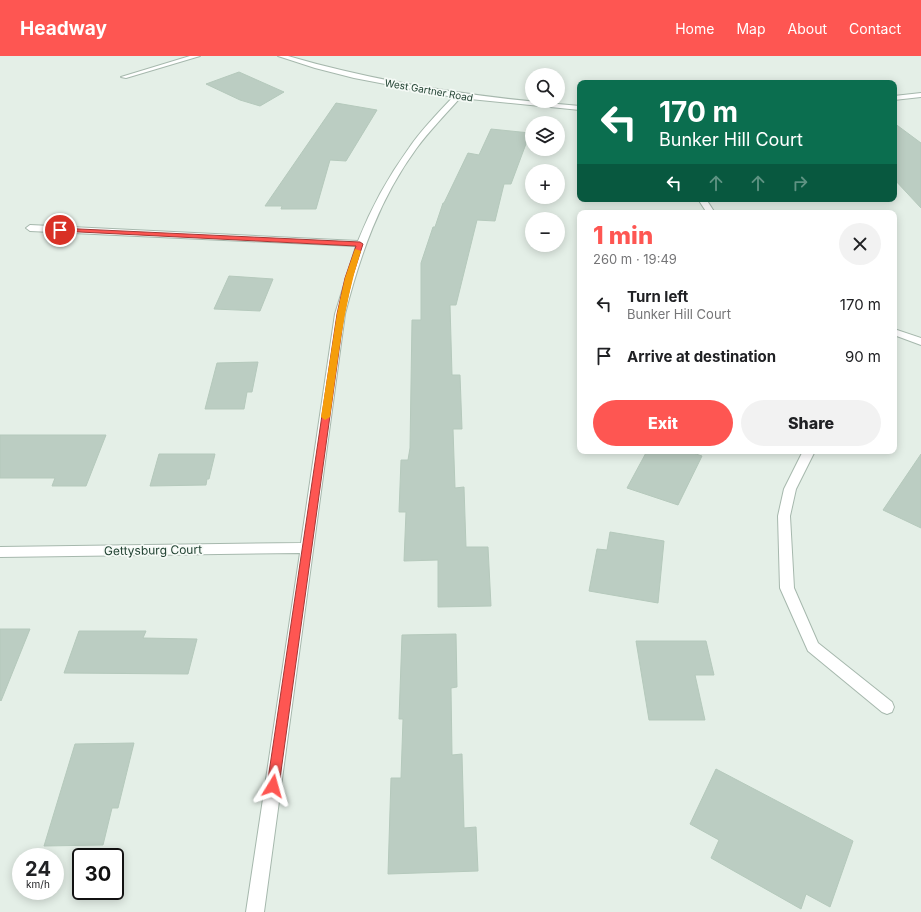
<!DOCTYPE html>
<html lang="en">
<head>
<meta charset="utf-8">
<style>
  body { margin:0; font-family:Inter,sans-serif; background:#f2f2f2; color:#202124; height:100vh; display:flex; flex-direction:column; font-size:15px; white-space:nowrap }
  * { box-sizing:border-box; margin:0 }
  p { font-size:13px; color:#757577 }
  .icon { flex:none; width:22px; height:22px; fill:none; stroke:currentColor; stroke-width:2; stroke-linecap:round; stroke-linejoin:round }
  .map { position:relative; flex:1; overflow:hidden }
  .side { position:absolute; left:577px; top:154px; width:320px; height:244px; display:flex; flex-direction:column; background:#fff; border-radius:8px; box-shadow:0 2px 10px #0003 }
  .side>* { flex:none }
  .hud { position:absolute; left:577px; top:24px; width:320px; height:122px; border-radius:8px; box-shadow:0 2px 10px #0003; background:#0b6e4f; color:#fff; overflow:hidden }
  .fabs { position:absolute; left:525px; top:12px; display:grid; gap:8px }
  .fabs a { display:grid; place-items:center; width:40px; height:40px; border-radius:50%; background:#fff; box-shadow:0 2px 10px #0003; font-size:20px }
  .speed { position:absolute; left:12px; top:792px; display:flex; gap:8px; font-size:20px; font-weight:700; text-align:center }
  .speed>* { display:grid; place-content:center; width:52px; height:52px; border-radius:50%; background:#fff; box-shadow:0 2px 10px #0003; line-height:1 }
  .speed small { font-size:10px; font-weight:400 }
  .speed .limit { border:2px solid #111; border-radius:6px; background:#fff; color:#111 }
  .pin { position:absolute; display:grid; place-items:center; width:34px; height:34px; color:#fff; margin:-17px; border:2px solid #fff; border-radius:50%; box-shadow:0 1px 4px #0007 }
  .me { position:absolute; width:44px; margin:-22px; rotate:8deg; stroke-linejoin:round; filter:drop-shadow(0 0 3px #0008) }
  .turn { display:flex; align-items:center; gap:14px; height:84px; padding:0 16px; font-size:18px }
  .turn .icon { width:52px; height:52px; stroke-width:2.5 }
  .turn b { display:block; font-size:28px; line-height:34px }
  .lanes { display:flex; align-items:center; height:38px; padding:0 16px; background:#0003; justify-content:center; gap:20px; direction:ltr }
  .lanes .off { opacity:.35 }
  .round { display:grid; place-items:center; flex:none; width:42px; height:42px; border-radius:21px; background:#f2f2f2 }
  .headline { display:flex; align-items:center; justify-content:space-between; height:68px; padding:0 16px }
  h1 { font-size:24px; font-weight:800; line-height:30px; color:#fe5652 }
  .primary-button { display:flex; gap:8px; margin-top:auto; padding:8px 16px }
  .primary-button a { flex:1; height:46px; border-radius:24px; background:#fe5652; color:#fff; font-size:16px; font-weight:800; line-height:46px; text-align:center }
  .primary-button a+a { background:#f2f2f2; color:#202124 }
  ul { padding:0; list-style:none }
  li { display:flex; align-items:center; gap:12px; height:52px; padding:0 16px }
  li div { flex:1 }
  li b { display:block; font-size:15px }
  li em { font-style:normal }
  header { display:flex; align-items:center; gap:24px; box-sizing:border-box; height:56px; padding:0 20px; background:#fe5652; color:#fff }
  header strong { font-size:19px }
  nav { display:flex; gap:22px; margin-inline-start:auto; font-size:14px }
  .map>svg:first-child { display:block }
  .building { fill:#bbcdc2; stroke:#b5c9bc }
  .lines { fill:none; stroke-linecap:round; stroke-linejoin:round }
  .minor-casing { stroke:#a6b8ad; stroke-width:2 }
  .minor { fill:#fff; fill-rule:evenodd }
  .route { fill:#fe5652; stroke:#a53835 }
  .slow { fill:#f59e0b }
  .labels { text-anchor:middle; dominant-baseline:central; stroke-width:3.5; stroke-linejoin:round; paint-order:stroke }
  .far-street-label { font-size:10px; fill:#214232; stroke:#f5faf6 }
  .street-label { font-size:12px; fill:#214232; stroke:#f5faf6 }
</style>
</head>
<body>
<header>
<strong>Headway</strong>
<nav><a>Home</a><a>Map</a><a>About</a><a>Contact</a></nav>
</header>
<div class="map">
<svg width="921" height="856" viewBox="0 0 921 856">
  <rect width="100%" height="100%" fill="#e4efe7"/>
  <!-- building -->
  <g class="building">
    <path d="M239,16L284,36L260,50L240,44L206,28Z"/>
    <path d="M336,47L377,54L346,105L330,104L316,153H281L282,150H265Z"/>
    <path d="M894,67L921,87V152L894,123Z"/>
    <path d="M491,73L530,77L511,128H504L495,165L477,164L456,249H450L452,319H460L462,373H453L455,432L464,431L466,491H488L491,550L438,551V504L404,505L406,456H399L401,404H408L410,392L412,264H421V207L433,171H435L443,147H444L468,97L479,99Z"/>
    <path d="M229,220L273,223L260,255L214,253Z"/>
    <path d="M258,306L252,336H247L244,353H205L217,307Z"/>
    <path d="M0,379H106L86,430H52L55,422H0Z"/>
    <path d="M647,395H687L702,400L678,449L627,432Z"/>
    <path d="M159,398H215L209,423H207L206,429L150,430Z"/>
    <path d="M921,398V472L883,454Z"/>
    <path d="M610,476L664,485L658,547L589,535L597,493L607,494Z"/>
    <path d="M0,573H30L1,645L0,644Z"/>
    <path d="M79,575H146L143,582L197,583L188,618L64,617Z"/>
    <path d="M456,578L457,631L451,632L452,699L462,698L464,772L476,771L478,815L388,818L391,722H401L403,663H399L402,579Z"/>
    <path d="M636,585H706L714,619H695L705,664H649Z"/>
    <path d="M134,687L118,752H112L103,789L44,790L75,688Z"/>
    <path d="M716,713L853,785L830,851L806,838L801,853L711,802L719,784L690,768Z"/>
  </g>
  <g class="lines">
    <!-- minor casing -->
    <g class="minor-casing">
      <g id="minor">
        <path d="M190,0H200L126,22L121,21Z"/>
        <path d="M278,0H288C384,28 481,42 580,50V54L460,42C445,59 429,75 416,93C380,142 360,199 345,258L264,856H246L300,497L0,501V491L301,487L335,258L356,190L30,175L26,172L30,169L358,185C371,152 388,121 409,92C422,73 438,57 453,41L354,22L315,12Z"/>
        <path d="M921,37V41L894,44V40Z"/>
        <path d="M698,143H706L715,157H707Z"/>
        <path d="M894,273L921,282V289L894,279Z"/>
        <path d="M803,395H815L796,433L790,460L794,532L818,587L892,646L894,651L892,656L887,658L882,656L808,595L780,532L778,460L784,433Z"/>
      </g>
    </g>
    <!-- minor -->
    <use href="#minor" class="minor"/>
  </g>
  <!-- route -->
  <path class="route" d="M58,172L360,186L363,188L352,222L344,258L279,730L277,734L273,735L269,734L267,730L337,258L345,222L356,190L60,175H58Z"/>
  <!-- slow -->
  <path class="slow" d="M355,193L361,195C343,249 338,305 330,361L325,364L321,361L337,258L345,222Z"/>
  <g class="labels">
    <!-- far-street labels -->
    <g class="far-street-label">
      <text transform="translate(429 34) rotate(10)">West Gartner Road</text>
    </g>
    <!-- street labels -->
    <g class="street-label">
      <text transform="translate(153 494) rotate(-1)">Gettysburg Court</text>
    </g>
  </g>
</svg>
<div class="fabs">
<a><svg class="icon" aria-label="search" viewBox="0 0 24 24"><circle cx="10" cy="10" r="6"/><path d="M15 15l6 6"/></svg></a>
<a><svg class="icon" aria-label="layers" viewBox="0 0 24 24"><path d="M12 4l9 5-9 5-9-5zM3 14l9 5 9-5"/></svg></a>
<a>+</a>
<a>−</a>
</div>
<div class="speed"><div>24<small>km/h</small></div><div class="limit">30</div></div>
<div class="pin" style="left:60px;top:174px;background:#d93025"><svg class="icon" aria-label="arrive" viewBox="0 0 24 24"><path d="M6 21V4h12l-3 4 3 4H6"/></svg></div>
<svg class="me" style="left:273px;top:730px" viewBox="-20 -20 40 40"><path d="M0-17L14 15 0 8-14 15z" fill="#fe5652" stroke="#fff" stroke-width="4"/></svg>
<div class="hud">
<div class="turn"><svg class="icon" aria-label="left" viewBox="0 0 24 24"><path d="M17 20v-9H6M10 6l-5 5 5 5"/></svg><div><b>170 m</b>Bunker Hill Court</div></div>
<div class="lanes"><svg class="icon" aria-label="left" viewBox="0 0 24 24"><path d="M17 20v-9H6M10 6l-5 5 5 5"/></svg><svg class="icon off" aria-label="ahead" viewBox="0 0 24 24"><path d="M12 20V5M6 11l6-6 6 6"/></svg><svg class="icon off" aria-label="ahead" viewBox="0 0 24 24"><path d="M12 20V5M6 11l6-6 6 6"/></svg><svg class="icon off" aria-label="right" viewBox="0 0 24 24"><path d="M7 20v-9h11M14 6l5 5-5 5"/></svg></div>
</div>
<section class="side">
<div class="headline"><div><h1>1 min</h1><p>260 m · 19:49</p></div><a class="round"><svg class="icon" aria-label="close" viewBox="0 0 24 24"><path d="M6 6l12 12M18 6L6 18"/></svg></a></div>
<ul>
<li><svg class="icon" aria-label="left" viewBox="0 0 24 24"><path d="M17 20v-9H6M10 6l-5 5 5 5"/></svg><div><b>Turn left</b><p>Bunker Hill Court</p></div><em>170 m</em></li>
<li><svg class="icon" aria-label="arrive" viewBox="0 0 24 24"><path d="M6 21V4h12l-3 4 3 4H6"/></svg><div><b>Arrive at destination</b></div><em>90 m</em></li>
</ul>
<div class="primary-button"><a>Exit</a><a>Share</a></div>
</section>
</div>
</body>
</html>
